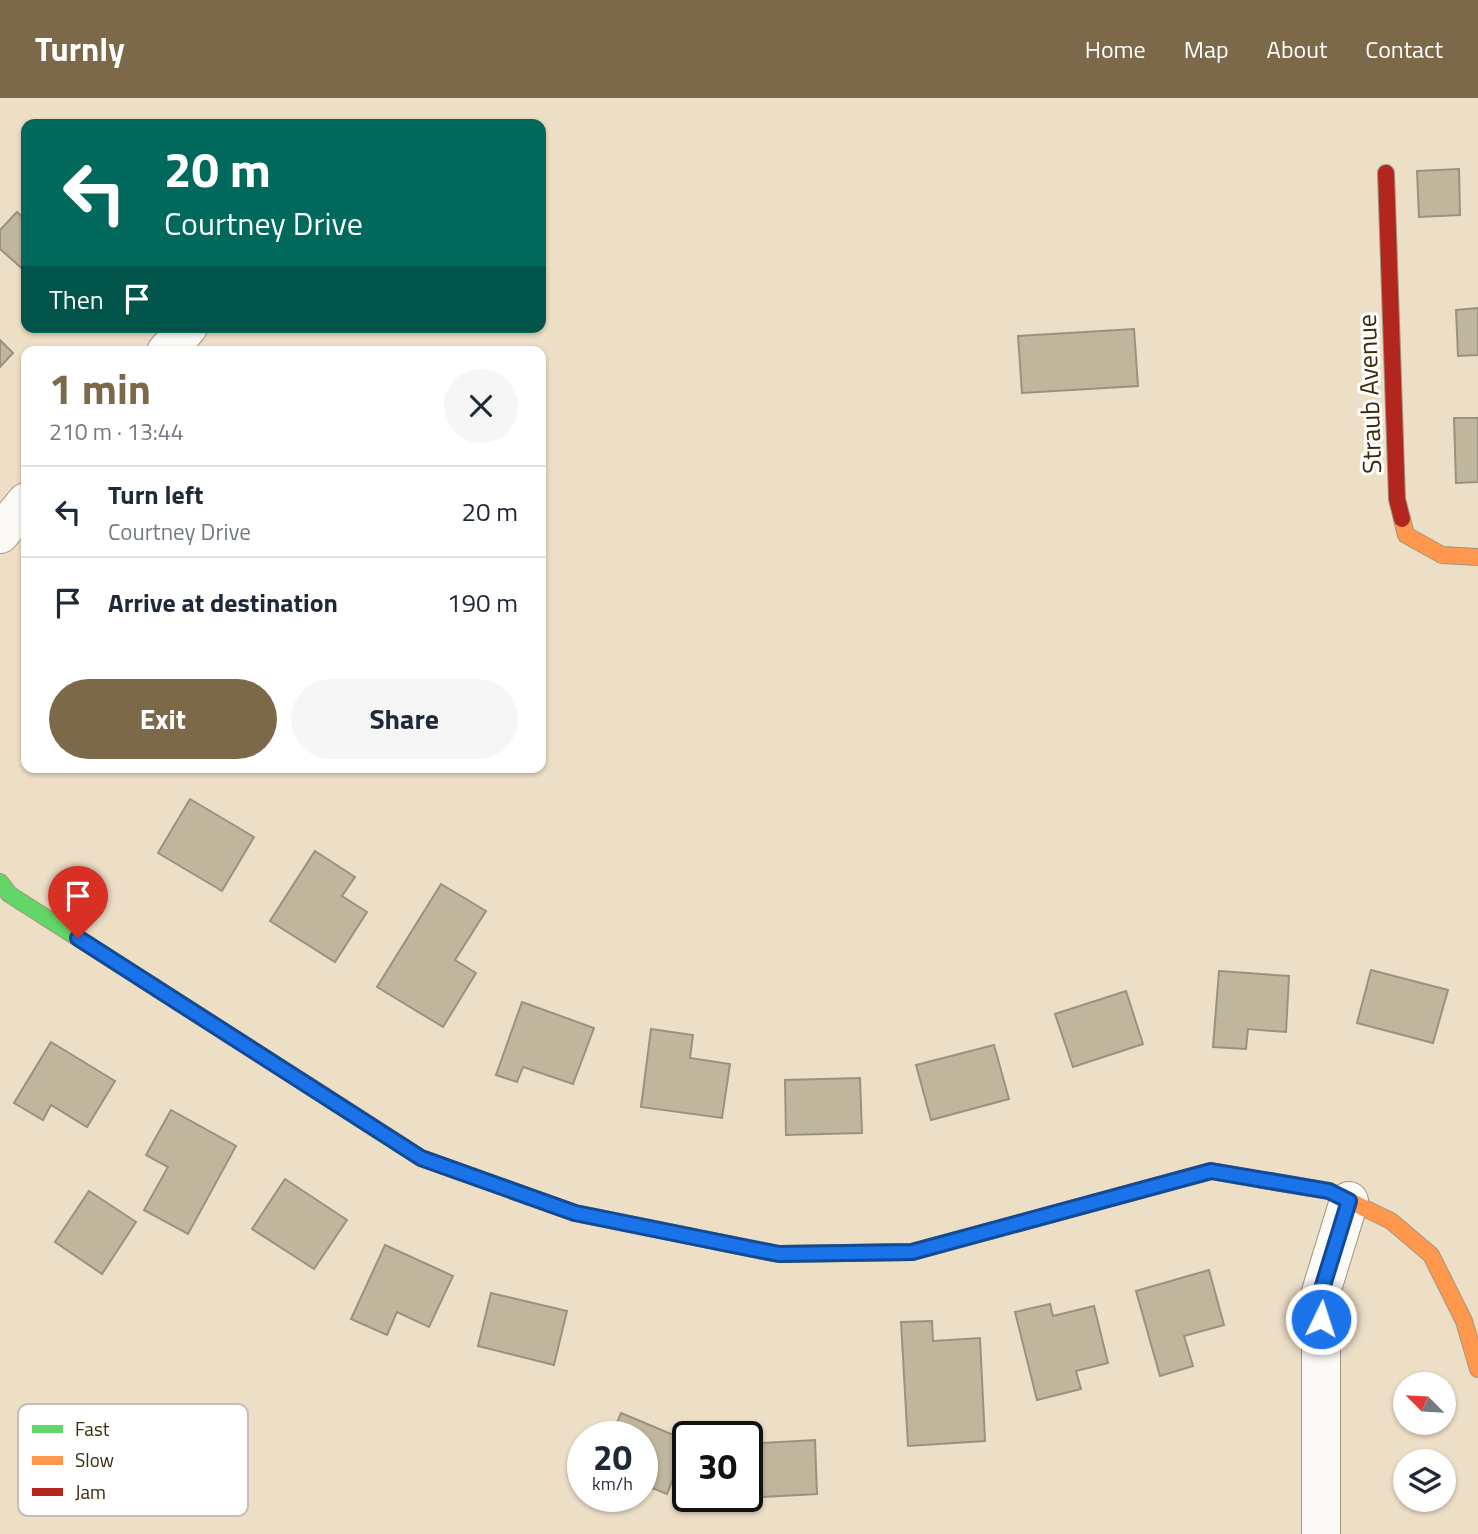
<!DOCTYPE html>
<html lang="en">
<head>
<meta charset="utf-8">
<style>
  body { margin:0; font-family:"Titillium Web",sans-serif; background:#f6f6f7; color:#1f2937; height:100vh; display:flex; flex-direction:column; font-size:26px; white-space:nowrap }
  * { box-sizing:border-box; margin:0 }
  p { font-size:23px; color:#747a83 }
  .icon { flex:none; width:38px; height:38px; fill:none; stroke:currentColor; stroke-width:2; stroke-linecap:round; stroke-linejoin:round }
  .map { position:relative; flex:1; overflow:hidden }
  .details { position:absolute; left:21px; top:248px; width:525px; height:427px; display:flex; flex-direction:column; background:#fff; border-radius:14px; box-shadow:0 2px 5px #0004 }
  .details>* { flex:none }
  .guide { position:absolute; left:21px; top:21px; width:525px; height:214px; border-radius:14px; box-shadow:0 2px 5px #0004; background:#00695c; color:#fff; overflow:hidden }
  .needle { width:46px; rotate:294deg }
  .fabs { position:absolute; left:1393px; top:1274px; display:grid; gap:14px }
  .fabs a { display:grid; place-items:center; width:63px; height:63px; border-radius:50%; background:#fff; box-shadow:0 2px 5px #0004; font-size:35px }
  .speed { position:absolute; left:567px; top:1323px; display:flex; gap:14px; font-size:35px; font-weight:700; text-align:center }
  .speed>* { display:grid; place-content:center; width:91px; height:91px; border-radius:50%; background:#fff; box-shadow:0 2px 5px #0004; line-height:1 }
  .speed small { font-size:18px; font-weight:400 }
  .speed .limit { border:4px solid #111; border-radius:10px; background:#fff; color:#111 }
  .pin { position:absolute; display:grid; place-items:center; width:60px; height:60px; color:#fff; margin:-72px -30px; border-radius:50% 50% 50% 0; rotate:-45deg; box-shadow:0 0 7px #0007 }
  .pin .icon { rotate:45deg }
  .me { position:absolute; width:77px; margin:-38px; rotate:4deg; stroke-linejoin:round; filter:drop-shadow(0 0 5px #0008) }
  .turn { display:flex; align-items:center; gap:24px; height:147px; padding:0 28px; font-size:32px }
  .turn .icon { width:91px; height:91px; stroke-width:2.5 }
  .turn b { display:block; font-size:49px; line-height:60px }
  .then { display:flex; align-items:center; height:66px; padding:0 28px; background:#0003; gap:14px; font-size:26px }
  .round { display:grid; place-items:center; flex:none; width:74px; height:74px; border-radius:37px; background:#f6f6f7 }
  .headline { display:flex; align-items:center; justify-content:space-between; height:119px; padding:0 28px }
  h1 { font-size:42px; font-weight:700; line-height:52px; color:#7b694a }
  .cta { display:flex; gap:14px; margin-top:auto; padding:14px 28px }
  .cta a { flex:1; height:80px; border-radius:42px; background:#7b694a; color:#fff; font-size:28px; font-weight:700; line-height:80px; text-align:center }
  .cta a+a { background:#f6f6f7; color:#1f2937 }
  ul { padding:0; list-style:none }
  li { display:flex; align-items:center; gap:21px; height:91px; padding:0 28px; border-top:2px solid #e0e1e3 }
  li div { flex:1 }
  li b { display:block; font-size:26px }
  li em { font-style:normal }
  header { display:flex; align-items:center; gap:42px; box-sizing:border-box; height:98px; padding:0 35px; background:#7b694a; color:#fff }
  header strong { font-size:33px }
  nav { display:flex; gap:38px; margin-inline-start:auto; font-size:24px }
  .map>svg:first-child { display:block }
  .building { fill:#c0b69b; stroke:#9b927a; stroke-width:2 }
  .lines { fill:none; stroke-linecap:round; stroke-linejoin:round }
  .street-casing { stroke:#a2957f; stroke-width:40 }
  .fast-casing { stroke:#a2957f; stroke-width:18 }
  .slow-casing { stroke:#a2957f; stroke-width:18 }
  .jam-casing { stroke:#a2957f; stroke-width:18 }
  .street { stroke:#fcfaf6; stroke-width:38 }
  .fast { stroke:#63d668; stroke-width:16 }
  .slow { stroke:#ff974d; stroke-width:16 }
  .jam { stroke:#b3261e; stroke-width:16 }
  .route-casing { stroke:#114b97; stroke-width:18 }
  .route { stroke:#1a73e8; stroke-width:12 }
  .labels { text-anchor:middle; dominant-baseline:central; stroke-width:6; stroke-linejoin:round; paint-order:stroke }
  .street-label { font-size:26px; fill:#3d2a08; stroke:#fff }
  .key { fill:#fff; stroke:#c5bfb5; stroke-width:2 }
  .key-label { font-size:19px; fill:#3d2a08 }
</style>
</head>
<body>
<header>
<strong>Turnly</strong>
<nav><a>Home</a><a>Map</a><a>About</a><a>Contact</a></nav>
</header>
<div class="map">
<svg width="1478" height="1436" viewBox="0 0 1478 1436">
  <rect width="100%" height="100%" fill="#eddec6"/>
  <!-- building -->
  <g class="building">
    <path d="M1459,71L1460,117L1419,119L1417,73Z"/>
    <path d="M17,114L26,123V174L0,151V132Z"/>
    <path d="M1478,210V257L1458,258L1456,212Z"/>
    <path d="M1134,231L1138,288L1022,295L1018,238Z"/>
    <path d="M0,242L13,255L0,269Z"/>
    <path d="M1454,320H1478V384L1456,385Z"/>
    <path d="M190,701L254,739L222,793L158,755Z"/>
    <path d="M315,753L355,779L342,798L367,814L335,864L270,823Z"/>
    <path d="M441,786L486,813L455,862L476,875L443,929L377,889Z"/>
    <path d="M1371,872L1448,892L1433,945L1357,925Z"/>
    <path d="M1219,873L1289,878L1286,934L1248,931L1246,951L1213,949Z"/>
    <path d="M1126,893L1143,946L1073,969L1055,916Z"/>
    <path d="M522,904L594,930L573,986L523,969L517,984L496,977Z"/>
    <path d="M651,931L693,937L690,960L730,966L722,1020L641,1009Z"/>
    <path d="M51,944L115,983L87,1029L51,1007L43,1022L14,1005Z"/>
    <path d="M994,947L1009,1001L931,1022L916,967Z"/>
    <path d="M860,980L862,1035L786,1037L785,982Z"/>
    <path d="M171,1012L236,1048L188,1136L144,1112L168,1069L146,1057Z"/>
    <path d="M285,1081L347,1122L314,1171L252,1131Z"/>
    <path d="M89,1093L136,1124L102,1176L55,1144Z"/>
    <path d="M385,1147L453,1178L429,1229L397,1214L387,1237L351,1221Z"/>
    <path d="M1209,1172L1224,1227L1184,1238L1193,1268L1160,1278L1136,1193Z"/>
    <path d="M491,1195L567,1213L554,1267L478,1248Z"/>
    <path d="M1050,1206L1053,1218L1094,1208L1108,1265L1076,1273L1081,1291L1037,1302L1015,1214Z"/>
    <path d="M932,1223L933,1243L980,1240L985,1343L908,1348L901,1224Z"/>
    <path d="M621,1315L688,1343L667,1396L642,1386V1339H611Z"/>
    <path d="M815,1342L817,1396L743,1400L747,1398V1346Z"/>
  </g>
  <g class="lines">
    <!-- street casing -->
    <g class="street-casing">
      <g id="street">
        <path d="M166,254L188,229"/>
        <path d="M0,436L26,404"/>
        <path d="M1321,1436V1194L1349,1103"/>
      </g>
    </g>
    <!-- fast casing -->
    <g class="fast-casing">
      <path id="fast" d="M0,784L9,796L325,998"/>
    </g>
    <!-- slow casing -->
    <g class="slow-casing">
      <g id="slow">
        <path d="M1402,421L1406,437L1442,457L1478,459"/>
        <path d="M1262,1082L1329,1093L1391,1123L1431,1157L1464,1223L1478,1271"/>
        <path d="M719,1144L779,1156L912,1154L990,1133"/>
      </g>
    </g>
    <!-- jam casing -->
    <g class="jam-casing">
      <g id="jam">
        <path d="M1386,75L1397,401L1402,421"/>
        <path d="M325,998L421,1060L575,1115L719,1144"/>
        <path d="M990,1133L1211,1073L1262,1082"/>
      </g>
    </g>
    <!-- street -->
    <use href="#street" class="street"/>
    <!-- fast -->
    <use href="#fast" class="fast"/>
    <!-- slow -->
    <use href="#slow" class="slow"/>
    <!-- jam -->
    <use href="#jam" class="jam"/>
  </g>
  <g class="lines">
    <!-- route casing -->
    <g class="route-casing">
      <path id="route" d="M78,840L421,1060L575,1115L753,1151L779,1156L912,1154L1211,1073L1329,1093L1349,1103L1321,1194V1221"/>
    </g>
    <!-- route -->
    <use href="#route" class="route"/>
  </g>
  <g class="labels">
    <!-- street labels -->
    <g class="street-label">
      <text transform="translate(1369 296) rotate(-92)">Straub Avenue</text>
    </g>
  </g>
  <!-- legend -->
  <rect x="18" y="1306" width="230" height="112" rx="10" class="key"/>
  <rect x="32" y="1327" width="31" height="8" fill="#63d668"/>
  <rect x="32" y="1358" width="31" height="9" fill="#ff974d"/>
  <rect x="32" y="1390" width="31" height="8" fill="#b3261e"/>
  <g class="key-label">
    <text x="75" y="1338">Fast</text>
    <text x="75" y="1369">Slow</text>
    <text x="75" y="1401">Jam</text>
  </g>
</svg>
<div class="fabs">
<a><svg class="needle" viewBox="-14 -14 28 28"><path d="M0-13l5 13h-10z" fill="#e53935"/><path d="M0 13l5-13h-10z" fill="#747a83"/></svg></a>
<a><svg class="icon" aria-label="layers" viewBox="0 0 24 24"><path d="M12 4l9 5-9 5-9-5zM3 14l9 5 9-5"/></svg></a>
</div>
<div class="speed"><div>20<small>km/h</small></div><div class="limit">30</div></div>
<div class="pin" style="left:78px;top:840px;background:#d93025"><svg class="icon" aria-label="arrive" viewBox="0 0 24 24"><path d="M6 21V4h12l-3 4 3 4H6"/></svg></div>
<svg class="me" style="left:1321px;top:1221px" viewBox="-20 -20 40 40"><circle r="17" fill="#1a73e8" stroke="#fff" stroke-width="3"/><path d="M0-11L8 9 0 5-8 9z" fill="#fff"/></svg>
<div class="guide">
<div class="turn"><svg class="icon" aria-label="left" viewBox="0 0 24 24"><path d="M17 20v-9H6M10 6l-5 5 5 5"/></svg><div><b>20 m</b>Courtney Drive</div></div>
<div class="then">Then<svg class="icon" aria-label="arrive" viewBox="0 0 24 24"><path d="M6 21V4h12l-3 4 3 4H6"/></svg></div>
</div>
<section class="details">
<div class="headline"><div><h1>1 min</h1><p>210 m · 13:44</p></div><a class="round"><svg class="icon" aria-label="close" viewBox="0 0 24 24"><path d="M6 6l12 12M18 6L6 18"/></svg></a></div>
<ul>
<li><svg class="icon" aria-label="left" viewBox="0 0 24 24"><path d="M17 20v-9H6M10 6l-5 5 5 5"/></svg><div><b>Turn left</b><p>Courtney Drive</p></div><em>20 m</em></li>
<li><svg class="icon" aria-label="arrive" viewBox="0 0 24 24"><path d="M6 21V4h12l-3 4 3 4H6"/></svg><div><b>Arrive at destination</b></div><em>190 m</em></li>
</ul>
<div class="cta"><a>Exit</a><a>Share</a></div>
</section>
</div>
</body>
</html>
